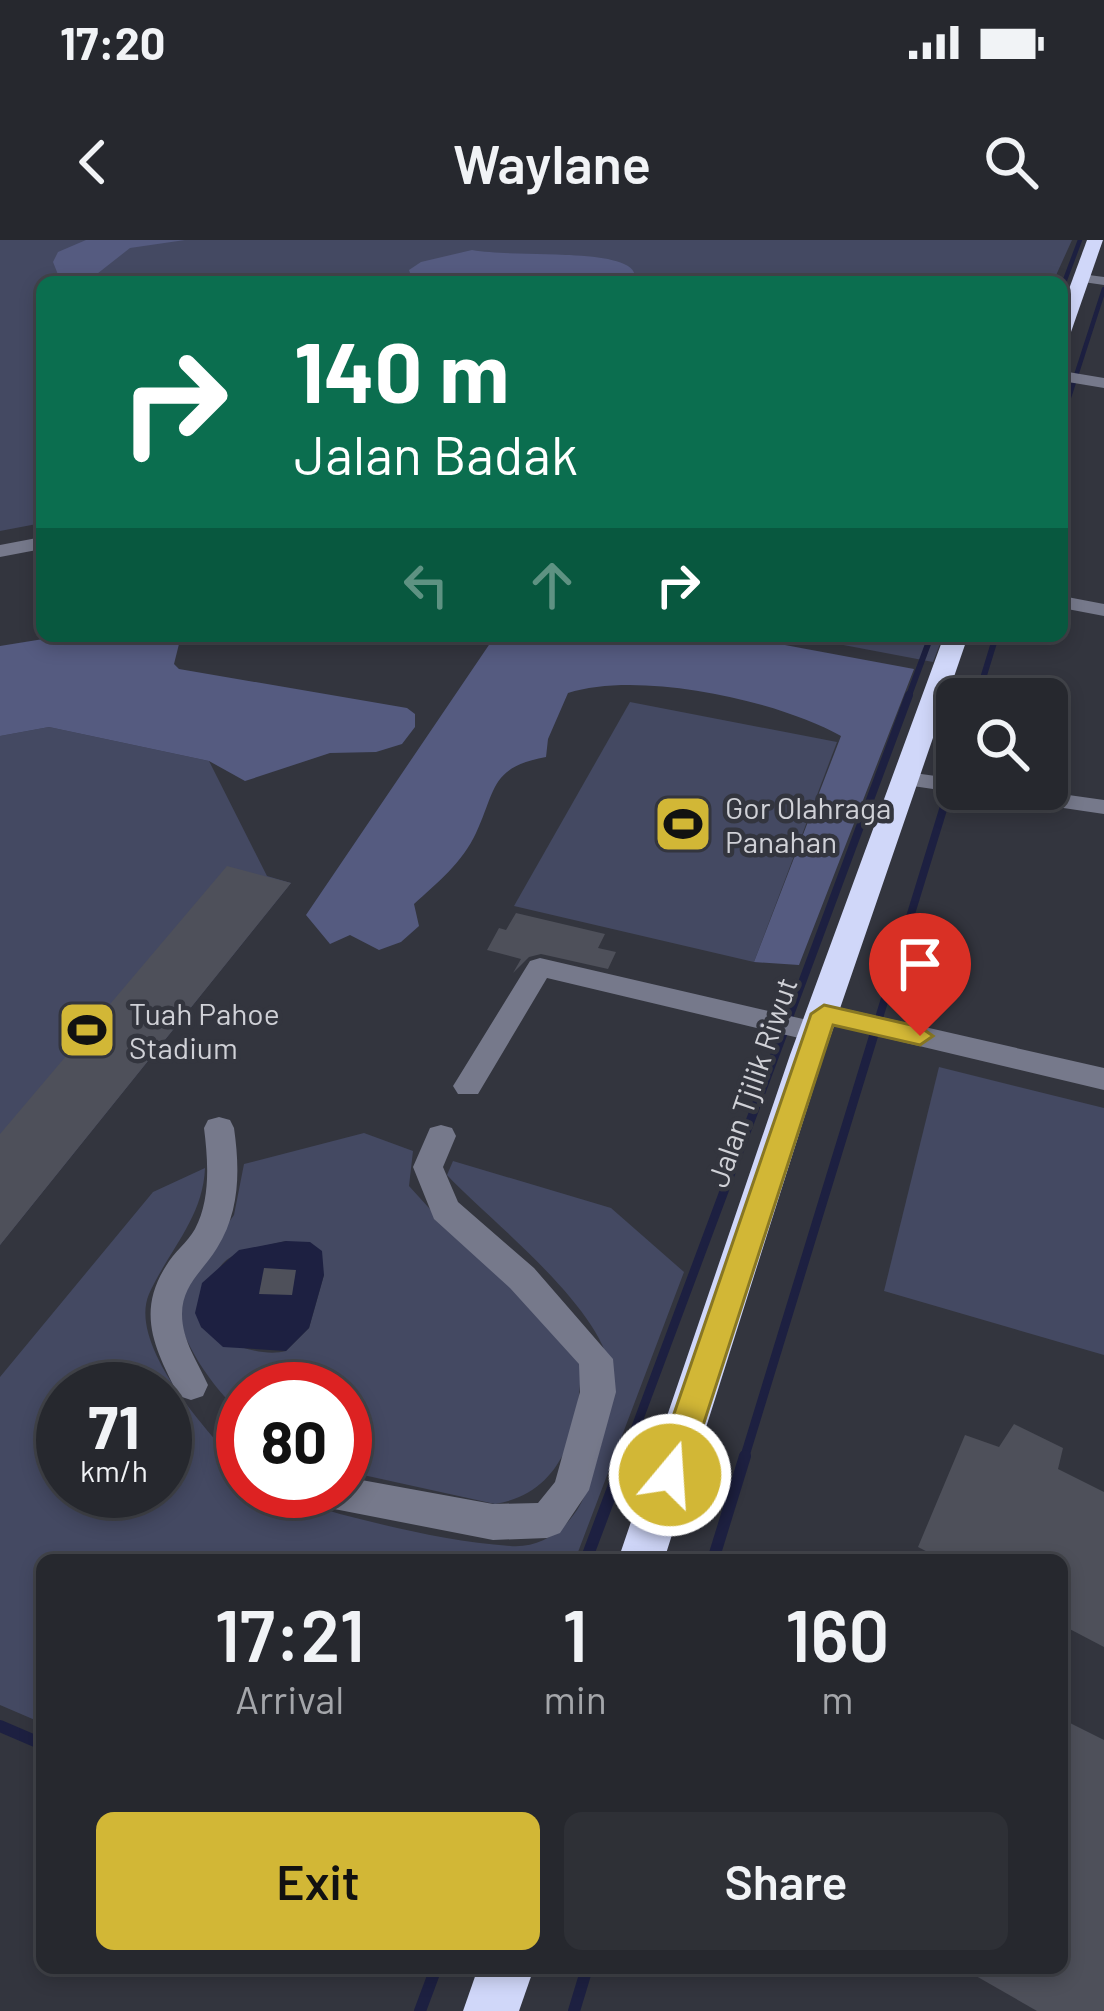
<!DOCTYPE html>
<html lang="en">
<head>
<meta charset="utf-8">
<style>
  body { margin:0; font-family:Barlow,sans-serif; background:#2e3036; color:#f1f3f6; height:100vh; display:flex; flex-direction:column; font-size:45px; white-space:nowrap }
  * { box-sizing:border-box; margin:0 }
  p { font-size:39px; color:#a4a6aa }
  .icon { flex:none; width:66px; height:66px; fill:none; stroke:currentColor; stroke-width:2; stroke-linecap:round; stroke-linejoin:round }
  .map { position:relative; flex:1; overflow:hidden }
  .panel { position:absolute; left:36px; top:1314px; width:1032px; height:420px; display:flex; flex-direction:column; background:#26282e; border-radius:18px; box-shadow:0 6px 18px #0003,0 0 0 3px #42444a }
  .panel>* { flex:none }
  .hud { position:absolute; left:36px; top:36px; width:1032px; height:366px; border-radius:18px; box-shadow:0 6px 18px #0003,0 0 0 3px #42444a; background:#0b6e4f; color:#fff; overflow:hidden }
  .fabs { position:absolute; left:936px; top:438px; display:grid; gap:24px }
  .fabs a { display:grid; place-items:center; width:132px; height:132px; border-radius:18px; background:#26282e; box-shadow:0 6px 18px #0003,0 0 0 3px #42444a; font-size:60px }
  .speed { position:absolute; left:36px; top:1122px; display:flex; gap:24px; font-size:60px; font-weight:700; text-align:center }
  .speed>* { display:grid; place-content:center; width:156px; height:156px; border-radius:50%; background:#26282e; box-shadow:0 6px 18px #0003,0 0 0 3px #42444a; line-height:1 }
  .speed small { font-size:30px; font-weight:400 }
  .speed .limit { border:18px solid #d22; background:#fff; color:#111 }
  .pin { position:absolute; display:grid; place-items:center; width:102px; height:102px; color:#fff; margin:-123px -51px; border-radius:50% 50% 50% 0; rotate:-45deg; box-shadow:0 0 12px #0007 }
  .pin .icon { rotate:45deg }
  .me { position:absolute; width:132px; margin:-66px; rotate:18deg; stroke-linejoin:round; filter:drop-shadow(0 0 9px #0008) }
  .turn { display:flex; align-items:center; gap:42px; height:252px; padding:0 60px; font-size:54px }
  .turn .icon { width:156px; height:156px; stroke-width:2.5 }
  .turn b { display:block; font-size:84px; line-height:102px }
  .lanes { display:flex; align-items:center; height:114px; padding:0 60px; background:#0003; justify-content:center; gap:60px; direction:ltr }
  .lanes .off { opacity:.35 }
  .eta { display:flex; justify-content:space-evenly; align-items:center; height:204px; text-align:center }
  .eta b { font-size:72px; font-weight:600; line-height:84px }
  .cta { display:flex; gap:24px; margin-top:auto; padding:24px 60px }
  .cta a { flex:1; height:138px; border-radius:18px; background:#d2b736; color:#111; font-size:48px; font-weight:600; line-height:138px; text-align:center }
  .cta a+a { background:#2e3036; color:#f1f3f6 }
  .status { display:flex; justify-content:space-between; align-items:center; height:84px; padding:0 60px; background:#26282e; direction:ltr }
  .status svg { height:33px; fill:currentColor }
  header { display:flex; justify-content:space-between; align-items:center; height:156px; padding:0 60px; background:#26282e; font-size:54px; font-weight:600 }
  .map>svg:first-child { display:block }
  .green { fill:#444962; fill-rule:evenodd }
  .forest { fill:#555b80 }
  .water { fill:#1d2041 }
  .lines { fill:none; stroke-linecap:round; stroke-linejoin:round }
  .stream-far4 { stroke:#1d2041; stroke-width:4.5 }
  .stream-far3 { stroke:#1d2041; stroke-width:6 }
  .stream-far2 { stroke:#1d2041; stroke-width:8 }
  .stream-far1 { stroke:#1d2041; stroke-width:9 }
  .stream { stroke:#1d2041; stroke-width:12 }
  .building { fill:#4e505a }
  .minor { fill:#76798b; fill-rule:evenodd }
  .highway { fill:#d0d7f9; fill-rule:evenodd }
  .route { fill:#d2b736; stroke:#887723; stroke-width:3 }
  .labels { text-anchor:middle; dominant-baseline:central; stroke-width:9; stroke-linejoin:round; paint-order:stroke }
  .poi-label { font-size:30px; fill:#d0d1d7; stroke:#33353e; text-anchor:start }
  .street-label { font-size:30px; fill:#d0d1d7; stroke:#33353e }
</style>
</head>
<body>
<div class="status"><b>17:20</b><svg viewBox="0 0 49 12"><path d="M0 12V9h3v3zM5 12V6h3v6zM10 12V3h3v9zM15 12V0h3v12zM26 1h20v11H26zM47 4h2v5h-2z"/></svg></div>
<header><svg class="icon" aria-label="back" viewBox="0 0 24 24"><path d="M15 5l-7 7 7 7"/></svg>Waylane<svg class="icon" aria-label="search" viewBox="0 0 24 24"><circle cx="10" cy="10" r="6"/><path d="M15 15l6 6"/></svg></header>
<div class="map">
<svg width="1104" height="1771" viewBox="0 0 1104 1771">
  <rect width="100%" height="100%" fill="#33353e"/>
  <!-- green -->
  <g class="green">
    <path d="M0,0H1072L1053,42H42V283L0,291Z"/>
    <path d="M796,396H943L933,422Z"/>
    <path d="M630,462L837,502L754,722L514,666Z"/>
    <path d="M49,487L209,521L267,636L291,643L0,1005V496Z"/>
    <path d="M939,827L1104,868V1115L884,1051Z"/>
    <path d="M364,893L413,911L409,946L459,1001L533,1066L581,1122C580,1185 566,1252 495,1264L345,1231V1149H243V1175C209,1144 183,1104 173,1060L234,975L244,924ZM286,1001L324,1035L309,1088L286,1111C260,1118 222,1102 201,1087C218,1015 215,1017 286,1001Z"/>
    <path d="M453,921L611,968L684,1032L575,1320H42V1483L0,1465V1137L153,952L205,928C203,978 169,1010 149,1054C127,1105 210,1196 243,1229V1251C276,1251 307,1265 340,1274C394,1288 454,1302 510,1306C545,1309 574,1284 586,1252C599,1217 611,1175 611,1137C609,1072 490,981 447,935ZM63,1149H165V1251H63Z"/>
  </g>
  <!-- forest -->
  <g class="forest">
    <path d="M86,0H185L130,8L88,41L61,42L53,22L58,12Z"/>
    <path d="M472,10C513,17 594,10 624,24C635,28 634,36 640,42H413L409,30L421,22Z"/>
    <path d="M62,396H75L76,401L189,396L179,404L174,424L179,429L407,468L415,474V487L402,504L376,512L330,513L245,541L209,521L49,487L0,496V406Z"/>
    <path d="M495,396H737L914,429L799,725L754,722L841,496C777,460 639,430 568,453L548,499L546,517C490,527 496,550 476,593C463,622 436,644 414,664L419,686L401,702L379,710L350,695L330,704L306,675Z"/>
  </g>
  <!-- water -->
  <path class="water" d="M286,1001L310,1002L322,1011L324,1035L309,1088L286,1111L223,1107L201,1087L195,1073L202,1043L239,1010Z"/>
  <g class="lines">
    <!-- stream-far4 -->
    <g class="stream-far4">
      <path d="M1062,48L1080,0"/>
      <path d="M1062,179L1104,49"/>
    </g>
    <!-- stream-far3 -->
    <g class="stream-far3">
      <path d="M908,458L931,396"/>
      <path d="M977,458L996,396"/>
    </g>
    <!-- stream-far2 -->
    <g class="stream-far2">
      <path d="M784,791L909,455"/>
      <path d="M875,791L957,524"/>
    </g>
    <!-- stream-far1 -->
    <g class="stream-far1">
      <path d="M624,1219L785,788"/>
      <path d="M744,1219L876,788"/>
    </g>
    <!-- stream -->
    <g class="stream">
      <path d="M586,1320L625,1216"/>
      <path d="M713,1320L745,1216"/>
      <path d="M0,1486L42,1504"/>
      <path d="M420,1771L436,1728"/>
      <path d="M574,1771L587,1728"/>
    </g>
  </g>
  <!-- building -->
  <g class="building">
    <path d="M227,626L291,643L0,1005V894Z"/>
    <path d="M516,673L605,694L598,708L616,712L608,729L541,714L529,717L513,733L521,719L487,710L499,688L506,690Z"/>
    <path d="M264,1028L296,1030L292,1055L259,1054Z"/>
    <path d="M1014,1184L1063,1208L1058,1229L1104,1252V1407L1062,1385V1320H943L918,1307L965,1195L999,1207Z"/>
    <path d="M1062,1479L1104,1500V1771H1037L962,1728H1062Z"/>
  </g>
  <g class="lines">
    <!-- minor -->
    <g class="minor">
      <path d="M1081,34L1104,37V45L1076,41Z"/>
      <path d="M1062,131L1104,138V148L1062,141Z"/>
      <path d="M42,297V309L0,317V305Z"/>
      <path d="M1062,356L1104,364V376L1062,368Z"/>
      <path d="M907,532L957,539V549H1026L1104,560V574L899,544V534Z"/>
      <path d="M540,718L816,782L830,792L816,802L547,738L478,854H458L453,846L458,838L530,721Z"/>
      <path d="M824,764L1104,828V850L814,781L810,774L814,767Z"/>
      <path d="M219,877L230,880L234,888C240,930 240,971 217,1008C203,1031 182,1045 182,1074C182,1101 198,1122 208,1145L203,1156L191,1160L179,1156C155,1110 136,1073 166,1026C174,1012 187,1003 195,989C211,959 208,920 204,888L208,880Z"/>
      <path d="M441,885L452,888L456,896L443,927L458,962L534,1028L613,1119L616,1152L589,1250L560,1293L547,1298L493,1300L329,1268L316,1263L311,1251H345V1237L493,1264L538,1263L555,1242L580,1152L579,1124L510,1048L434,979L413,927L430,888Z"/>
      <path d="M239,1196L243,1198V1233L226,1225L221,1213L226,1201Z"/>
    </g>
    <!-- highway -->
    <g class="highway">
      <path d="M1087,0H1103L1071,92L1062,97V68Z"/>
      <path d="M944,396H968L824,815L664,1320H618L790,815Z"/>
      <path d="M478,1728H534L519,1771H463Z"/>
    </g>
  </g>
  <!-- route -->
  <path class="route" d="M824,765L920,787L933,796L920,805L833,785L687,1235L682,1246L670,1251L658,1246L653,1235L811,774Z"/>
  <!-- icons -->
  <defs>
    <g id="stadium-square" transform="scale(3)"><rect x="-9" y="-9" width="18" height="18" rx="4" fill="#d2b736" stroke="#33353e"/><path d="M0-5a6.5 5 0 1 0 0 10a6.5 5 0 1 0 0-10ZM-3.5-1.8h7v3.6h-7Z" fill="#111"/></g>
  </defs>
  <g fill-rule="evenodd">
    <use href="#stadium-square" x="683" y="584"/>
    <use href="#stadium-square" x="87" y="790"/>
  </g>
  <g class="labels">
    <!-- poi labels -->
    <g class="poi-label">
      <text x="725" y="567">Gor Olahraga<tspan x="725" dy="34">Panahan</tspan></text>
      <text x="129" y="773">Tuah Pahoe<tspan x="129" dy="34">Stadium</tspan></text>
    </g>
    <!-- street labels -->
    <g class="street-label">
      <text transform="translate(751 842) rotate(-71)">Jalan Tjilik Riwut</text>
    </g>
  </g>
</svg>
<div class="fabs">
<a><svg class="icon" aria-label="search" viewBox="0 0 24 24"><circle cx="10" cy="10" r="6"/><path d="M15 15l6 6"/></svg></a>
</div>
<div class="speed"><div>71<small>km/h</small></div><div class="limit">80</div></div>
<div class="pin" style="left:920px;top:796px;background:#d93025"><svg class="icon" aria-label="arrive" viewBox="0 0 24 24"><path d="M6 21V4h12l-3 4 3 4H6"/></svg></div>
<svg class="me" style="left:670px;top:1235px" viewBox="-20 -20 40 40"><circle r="17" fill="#d2b736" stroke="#fff" stroke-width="3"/><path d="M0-11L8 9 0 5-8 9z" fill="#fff"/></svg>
<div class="hud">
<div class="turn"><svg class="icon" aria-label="right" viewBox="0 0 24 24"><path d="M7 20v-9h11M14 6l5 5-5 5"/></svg><div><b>140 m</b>Jalan Badak</div></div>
<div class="lanes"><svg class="icon off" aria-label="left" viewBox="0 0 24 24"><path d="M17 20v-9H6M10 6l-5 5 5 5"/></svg><svg class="icon off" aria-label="ahead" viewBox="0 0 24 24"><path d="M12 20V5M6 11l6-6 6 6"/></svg><svg class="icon" aria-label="right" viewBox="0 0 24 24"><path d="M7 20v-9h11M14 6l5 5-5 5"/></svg></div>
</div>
<section class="panel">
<div class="eta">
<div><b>17:21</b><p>Arrival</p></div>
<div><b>1</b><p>min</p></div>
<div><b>160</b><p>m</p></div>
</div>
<div class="cta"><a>Exit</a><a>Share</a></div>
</section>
</div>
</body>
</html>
